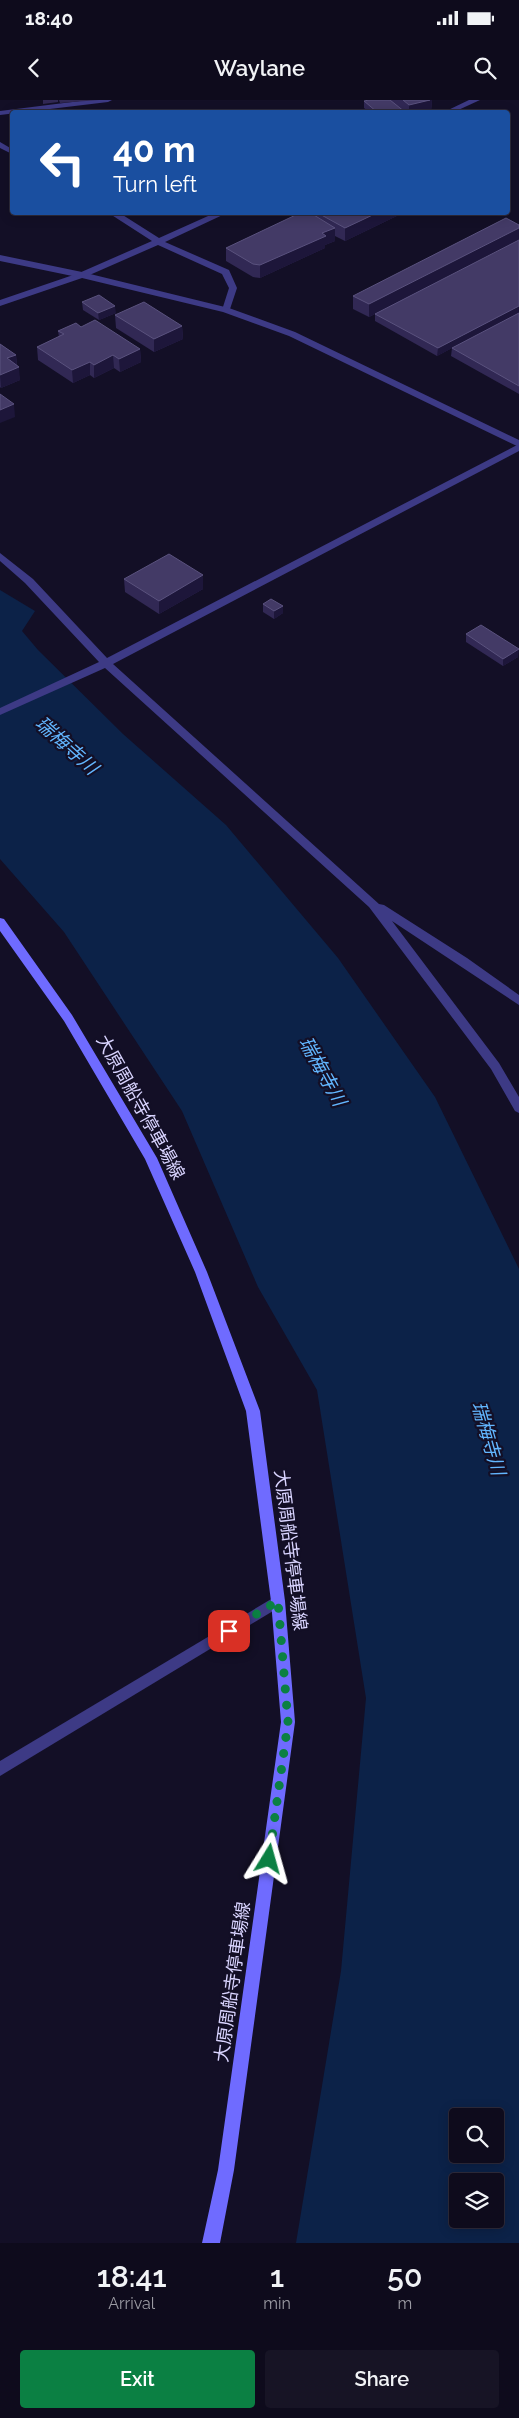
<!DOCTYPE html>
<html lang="en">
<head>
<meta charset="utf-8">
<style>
  body { margin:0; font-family:Raleway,"Noto Sans JP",sans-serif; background:#171425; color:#f1f3f6; height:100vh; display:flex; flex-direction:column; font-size:19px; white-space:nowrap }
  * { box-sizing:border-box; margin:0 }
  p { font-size:16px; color:#9b9ba3 }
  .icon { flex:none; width:28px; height:28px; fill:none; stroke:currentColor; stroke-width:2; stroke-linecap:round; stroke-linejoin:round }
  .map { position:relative; height:2143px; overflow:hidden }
  .panel { display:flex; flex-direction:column; background:#0e0b1c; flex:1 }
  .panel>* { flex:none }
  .banner { position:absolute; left:10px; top:10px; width:500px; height:105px; border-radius:5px; box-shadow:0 2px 12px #0003,0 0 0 1px #2e2b3b; background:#1a4fa0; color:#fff; overflow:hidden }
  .tools { position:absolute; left:449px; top:2008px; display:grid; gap:10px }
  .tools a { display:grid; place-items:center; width:55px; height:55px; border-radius:5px; background:#0e0b1c; box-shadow:0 2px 12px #0003,0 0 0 1px #2e2b3b; font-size:25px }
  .pin { position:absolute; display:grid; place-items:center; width:42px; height:42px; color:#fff; margin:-21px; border-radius:10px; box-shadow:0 2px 8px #0006 }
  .me { position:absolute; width:55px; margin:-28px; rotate:8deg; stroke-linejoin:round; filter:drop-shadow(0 0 4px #0008) }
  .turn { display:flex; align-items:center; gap:18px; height:105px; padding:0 20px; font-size:22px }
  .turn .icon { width:65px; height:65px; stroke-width:2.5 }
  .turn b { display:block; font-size:35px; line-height:42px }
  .eta { display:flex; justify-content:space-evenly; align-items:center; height:85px; text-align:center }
  .eta b { font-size:30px; font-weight:600; line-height:35px }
  .cta { display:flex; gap:10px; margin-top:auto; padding:10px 20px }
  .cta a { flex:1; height:58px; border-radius:5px; background:#0b8043; color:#fff; font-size:20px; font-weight:600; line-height:58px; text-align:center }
  .cta a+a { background:#171425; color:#f1f3f6 }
  .status { display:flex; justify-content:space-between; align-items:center; height:35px; padding:0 25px; background:#0e0b1c; direction:ltr }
  .status svg { height:14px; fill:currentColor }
  header { display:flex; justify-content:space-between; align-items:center; height:65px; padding:0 20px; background:#0e0b1c; font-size:22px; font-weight:600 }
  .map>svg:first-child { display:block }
  .water { fill:#0c2248; fill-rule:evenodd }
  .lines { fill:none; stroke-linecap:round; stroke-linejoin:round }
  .minor { fill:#3d3a85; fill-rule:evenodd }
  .tertiary { fill:#3d3a85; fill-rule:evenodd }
  .secondary { fill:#6f6bff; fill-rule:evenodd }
  .wall { fill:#312854 }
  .shaded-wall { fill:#1d163a }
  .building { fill:#433a66; stroke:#5a527e }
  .route { stroke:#0b8043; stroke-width:9; stroke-dasharray:0 16.2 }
  .labels { text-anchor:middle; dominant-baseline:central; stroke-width:4.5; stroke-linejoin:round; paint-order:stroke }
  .street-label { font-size:18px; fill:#d9d4ff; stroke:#130f26 }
  .water-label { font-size:19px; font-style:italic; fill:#62b6ff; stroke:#130f26 }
</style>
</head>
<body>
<div class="status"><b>18:40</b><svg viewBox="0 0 49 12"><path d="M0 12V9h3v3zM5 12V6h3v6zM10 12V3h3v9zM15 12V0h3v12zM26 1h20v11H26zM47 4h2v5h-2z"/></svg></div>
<header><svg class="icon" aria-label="back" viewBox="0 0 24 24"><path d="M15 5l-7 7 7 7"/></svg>Waylane<svg class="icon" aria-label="search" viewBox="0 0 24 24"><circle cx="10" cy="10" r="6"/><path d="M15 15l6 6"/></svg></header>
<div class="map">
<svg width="519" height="2143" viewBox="0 0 519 2143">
  <rect width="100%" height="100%" fill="#130f26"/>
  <!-- water -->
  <path class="water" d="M0,490L35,511L22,531L38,550L123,634L226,725L338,858L435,997L519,1169V2143H296L341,1871L366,1598L317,1290L258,1187L182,1011L64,832L0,759ZM458,2016H495V2054H458ZM458,2081H495V2119H458Z"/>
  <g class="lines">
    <!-- minor -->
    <g class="minor">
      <path d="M88,0H112L108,2L0,15V11Z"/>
      <path d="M469,0H480L454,12H444Z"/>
      <path d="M0,42L12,49V54L0,48Z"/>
      <path d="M107,112H118L159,138L217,112H229L165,142L229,170L237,188L229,212L222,210L229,188L222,174L158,145L85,177L0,206V200L79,173L152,141Z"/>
      <path d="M519,344V351L113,564L379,804L384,805L467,858L519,895V905L392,821L499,963L519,997V1013L515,1011L491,969L369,807L105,568L0,615V608L99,562L25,483L0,461V453L33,479L107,558Z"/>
      <path d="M278,1495L283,1497L285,1501L283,1505L0,1676V1661Z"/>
    </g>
    <!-- tertiary -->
    <path class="tertiary" d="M0,155L82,172L229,208L295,232L519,340V347L289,236L223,212L82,178L0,161Z"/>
    <!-- secondary -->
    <path class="secondary" d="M0,818L4,819L72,915L157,1058L207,1172L260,1311L285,1501L295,1622L234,2070L220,2143H202L218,2070L281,1622L271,1501L246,1311L195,1172L145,1059L64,921L0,831Z"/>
  </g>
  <!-- wall -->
  <g class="wall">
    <path d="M43,0H58V2L43,4Z"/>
    <path d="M59,0H99L60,3Z"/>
    <path d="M369,0H432L431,12H369L364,8V1Z"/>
    <path d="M314,112H405L345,141L335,136V141L325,145V148L260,178L253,177L226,161V148L314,115Z"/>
    <path d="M426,188L519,213V294L451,256L452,248L437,256L375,221V214L369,217L353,209V196Z"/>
    <path d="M82,202L116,213L99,220L83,210Z"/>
    <path d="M115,215L182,226L183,239L154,252L116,228Z"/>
    <path d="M81,227L140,249L141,262L120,272L114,268L94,278L90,275L73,283L38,260L37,247L59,237L58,231Z"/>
    <path d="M0,244L16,255L17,265L20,280L1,288L0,287Z"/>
    <path d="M124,479L203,489L159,514L125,492Z"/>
    <path d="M263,504L283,506V513L274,519L263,512Z"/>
    <path d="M466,534L518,557L503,566L466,542Z"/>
  </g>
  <!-- shaded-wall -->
  <g class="shaded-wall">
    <path d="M430,0H432L431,12H409V5Z"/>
    <path d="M379,112H405L345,141V128Z"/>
    <path d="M335,128V141L325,145V148L260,178V165L322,133Z"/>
    <path d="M519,128V140L369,217V204Z"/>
    <path d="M115,206L116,213L99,220L98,213Z"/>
    <path d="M519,206V213L437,256L438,248Z"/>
    <path d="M182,226L183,239L154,252V239Z"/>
    <path d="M140,249L141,262L120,272L119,259Z"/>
    <path d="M16,255L17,268L19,267L20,280L1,288L0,275L7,258Z"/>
    <path d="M113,255L114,268L94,278V265Z"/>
    <path d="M90,262V275L73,283L72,270Z"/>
    <path d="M14,304L15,317L0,323V310Z"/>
    <path d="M203,475V489L159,514V501Z"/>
    <path d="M283,506V513L274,519V511Z"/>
    <path d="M519,549L518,557L503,566V559Z"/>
  </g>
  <!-- building -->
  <g class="building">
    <path d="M369,0H390L405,12H377L364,1Z"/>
    <path d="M403,0H430L409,5Z"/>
    <path d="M297,10L303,12H291Z"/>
    <path d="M302,112H309L335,128L322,133L326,136L260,165L253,164L226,148Z"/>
    <path d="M316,112H379L345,128Z"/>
    <path d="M506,118L519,125V128L369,204L353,196Z"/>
    <path d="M519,140V206L438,248L375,214Z"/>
    <path d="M99,195L115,206L98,213L82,202Z"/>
    <path d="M144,202L182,226L154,239L115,215Z"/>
    <path d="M519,213V286L452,248Z"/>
    <path d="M95,220L140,249L119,259L113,255L94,265L90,262L72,270L37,247L64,234L58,231L76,223L81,227Z"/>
    <path d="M0,244L16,255L7,258L19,267L0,275Z"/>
    <path d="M0,294L14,304L0,310Z"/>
    <path d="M169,454L203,475L159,501L124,479Z"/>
    <path d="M271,499L283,506L274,511L263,504Z"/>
    <path d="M481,525L519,549L503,559L466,534Z"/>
  </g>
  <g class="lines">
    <!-- route -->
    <path class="route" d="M229,1531L278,1501L288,1622L269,1759"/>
  </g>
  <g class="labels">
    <!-- street labels -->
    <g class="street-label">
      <text transform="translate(141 1007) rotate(61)">大原周船寺停車場線</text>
      <text transform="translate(291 1450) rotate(83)">大原周船寺停車場線</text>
      <text transform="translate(232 1882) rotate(-82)">大原周船寺停車場線</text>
    </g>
    <!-- water labels -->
    <g class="water-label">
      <text transform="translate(67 645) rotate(42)">瑞梅寺川</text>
      <text transform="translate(323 971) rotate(61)">瑞梅寺川</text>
      <text transform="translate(489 1338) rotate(74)">瑞梅寺川</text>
    </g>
  </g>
</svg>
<div class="tools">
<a><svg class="icon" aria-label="search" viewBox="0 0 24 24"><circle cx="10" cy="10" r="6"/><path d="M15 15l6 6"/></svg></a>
<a><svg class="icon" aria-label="layers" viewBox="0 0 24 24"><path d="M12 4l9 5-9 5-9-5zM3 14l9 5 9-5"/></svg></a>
</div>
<div class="pin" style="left:229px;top:1531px;background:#d93025"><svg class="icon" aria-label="arrive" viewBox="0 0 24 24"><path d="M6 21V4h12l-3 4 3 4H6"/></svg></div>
<svg class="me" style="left:269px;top:1759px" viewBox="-20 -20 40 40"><path d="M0-17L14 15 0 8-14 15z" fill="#0b8043" stroke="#fff" stroke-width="4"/></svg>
<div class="banner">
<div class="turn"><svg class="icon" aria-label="left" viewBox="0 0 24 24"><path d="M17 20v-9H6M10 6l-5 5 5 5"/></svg><div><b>40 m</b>Turn left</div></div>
</div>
</div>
<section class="panel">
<div class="eta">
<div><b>18:41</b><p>Arrival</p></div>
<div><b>1</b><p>min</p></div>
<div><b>50</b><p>m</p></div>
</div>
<div class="cta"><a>Exit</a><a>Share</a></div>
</section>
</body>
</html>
